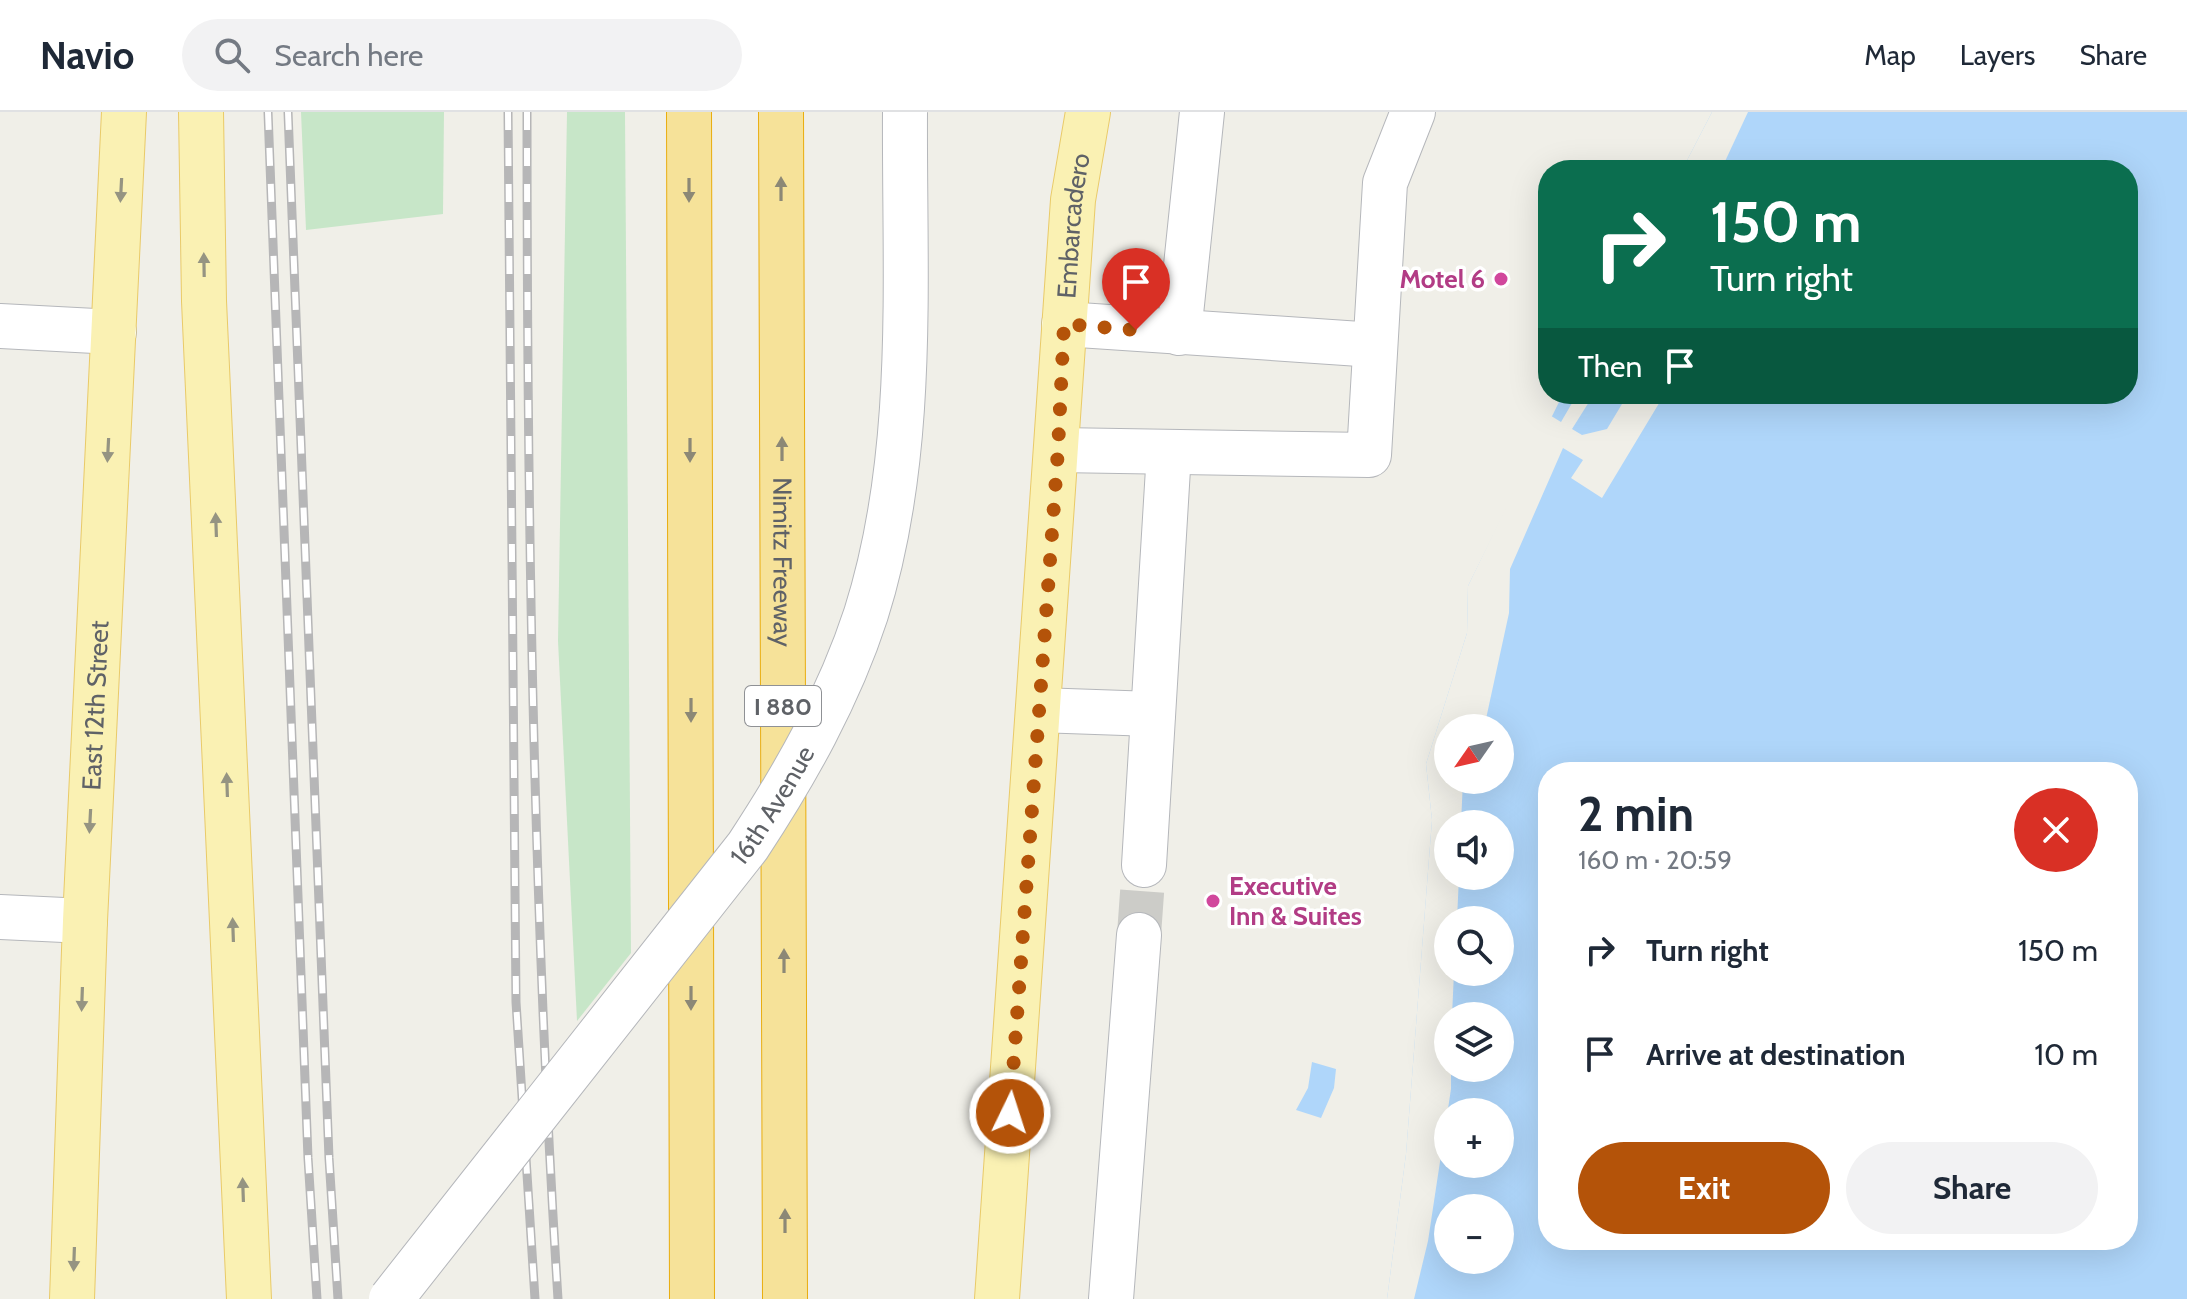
<!DOCTYPE html>
<html lang="en">
<head>
<meta charset="utf-8">
<style>
  body { margin:0; font-family:Cabin,sans-serif; background:#f2f2f3; color:#1f2937; height:100vh; display:flex; flex-direction:column; font-size:30px; white-space:nowrap }
  * { box-sizing:border-box; margin:0 }
  p { font-size:26px; color:#747a83 }
  .icon { flex:none; width:44px; height:44px; fill:none; stroke:currentColor; stroke-width:2; stroke-linecap:round; stroke-linejoin:round }
  .map { position:relative; flex:1; overflow:hidden }
  .panel { position:absolute; left:1538px; top:650px; width:600px; height:488px; display:flex; flex-direction:column; background:#fff; border-radius:32px; box-shadow:0 8px 32px #0002 }
  .panel>* { flex:none }
  .banner { position:absolute; left:1538px; top:48px; width:600px; height:244px; border-radius:32px; box-shadow:0 8px 32px #0002; background:#0b6e4f; color:#fff; overflow:hidden }
  .needle { width:52px; rotate:236deg }
  .fabs { position:absolute; left:1434px; top:602px; display:grid; gap:16px }
  .fabs a { display:grid; place-items:center; width:80px; height:80px; border-radius:50%; background:#fff; box-shadow:0 8px 32px #0002; font-size:40px }
  .pin { position:absolute; display:grid; place-items:center; width:68px; height:68px; color:#fff; margin:-82px -34px; border-radius:50% 50% 50% 0; rotate:-45deg; box-shadow:0 0 8px #0007 }
  .pin .icon { rotate:45deg }
  .me { position:absolute; width:88px; margin:-44px; rotate:4deg; stroke-linejoin:round; filter:drop-shadow(0 0 6px #0008) }
  .turn { display:flex; align-items:center; gap:28px; height:168px; padding:0 40px; font-size:36px }
  .turn .icon { width:104px; height:104px; stroke-width:2.5 }
  .turn b { display:block; font-size:56px; line-height:68px }
  .then { display:flex; align-items:center; height:76px; padding:0 40px; background:#0003; gap:16px; font-size:30px }
  .round { display:grid; place-items:center; flex:none; width:84px; height:84px; border-radius:42px; background:#f2f2f3 }
  .summary { display:flex; align-items:center; justify-content:space-between; height:136px; padding:0 40px }
  h1 { font-size:48px; font-weight:700; line-height:60px }
  .primary-button { display:flex; gap:16px; margin-top:auto; padding:16px 40px }
  .primary-button a { flex:1; height:92px; border-radius:48px; background:#b45309; color:#fff; font-size:32px; font-weight:700; line-height:92px; text-align:center }
  .primary-button a+a { background:#f2f2f3; color:#1f2937 }
  ul { padding:0; list-style:none }
  li { display:flex; align-items:center; gap:24px; height:104px; padding:0 40px }
  li div { flex:1 }
  li b { display:block; font-size:30px }
  li em { font-style:normal }
  header { display:flex; align-items:center; gap:48px; box-sizing:border-box; height:112px; padding:0 40px; background:#fff; border-bottom:2px solid #e0e1e3 }
  header strong { font-size:38px }
  nav { display:flex; gap:44px; margin-inline-start:auto; font-size:28px }
  .search { width:560px; height:72px; background:#f2f2f3; display:flex; align-items:center; gap:20px; box-sizing:border-box; padding:0 28px; border-radius:44px; color:#747a83; font-size:30px }
  .map>svg:first-child { display:block }
  .green { fill:#c7e6c8 }
  .water { fill:#afd6fa; fill-rule:evenodd }
  .pier { fill:#f0efe8 }
  .lines { fill:none; stroke-linecap:round; stroke-linejoin:round }
  .minor-tunnel { stroke:#ccccc8; stroke-width:44; stroke-dasharray:44 22; stroke-linecap:butt }
  .minor-casing { stroke:#b5b7bb; stroke-width:46 }
  .major-casing { stroke:#e9ca68; stroke-width:46 }
  .highway-casing { stroke:#e9ad0f; stroke-width:46 }
  .minor { stroke:#fff; stroke-width:44 }
  .major { stroke:#faf1b3; stroke-width:44 }
  .highway { stroke:#f6e299; stroke-width:44 }
  .rail-casing { stroke:#b6b6b7; stroke-width:9 }
  .rail { stroke:#fff; stroke-width:6; stroke-dasharray:18; stroke-linecap:butt }
  .minor-bridge-casing { stroke:#b5b7bb; stroke-width:46; stroke-linecap:butt }
  .minor-bridge { stroke:#fff; stroke-width:44 }
  .oneway { fill:#8c8876 }
  .oneway2 { fill:#959482 }
  .route { stroke:#b45309; stroke-width:14; stroke-dasharray:0 25.2 }
  .hotel-dot { fill:#d1479c; stroke:#fff; stroke-width:3 }
  .labels { text-anchor:middle; dominant-baseline:central; stroke-width:7; stroke-linejoin:round; paint-order:stroke }
  .shield { fill:#fff; stroke:#8f9195; stroke-width:2 }
  .shield-label { font-size:24px; font-weight:bold; fill:#5f6267 }
  .street-label { font-size:26px; fill:#5f6267; stroke:#fff }
  .hotel-label { font-size:26px; font-weight:bold; fill:#b23c85; stroke:#fff; text-anchor:end }
</style>
</head>
<body>
<header>
<strong>Navio</strong>
<div class="search"><svg class="icon" aria-label="search" viewBox="0 0 24 24"><circle cx="10" cy="10" r="6"/><path d="M15 15l6 6"/></svg>Search here</div>
<nav><a>Map</a><a>Layers</a><a>Share</a></nav>
</header>
<div class="map">
<svg width="2187" height="1187" viewBox="0 0 2187 1187">
  <rect width="100%" height="100%" fill="#f0efe8"/>
  <!-- green -->
  <g class="green">
    <path d="M301,0H444L443,102L306,118Z"/>
    <path d="M567,0H625L631,841L577,909L558,529Z"/>
  </g>
  <!-- water -->
  <g class="water">
    <path d="M1712,0H2187V1187H1387L1406,1042L1432,708L1426,652L1467,521L1468,474L1563,282H2128V58H1682ZM1448,616H1500V668H1448ZM1548,660H2128V1128H1548ZM1448,712H1500V764H1448ZM1448,808H1500V860H1448ZM1448,904H1500V956H1448ZM1448,1000H1500V1052H1448ZM1448,1096H1500V1148H1448Z"/>
    <path d="M1312,950L1336,957L1334,976L1321,1006L1296,998L1308,976Z"/>
  </g>
  <!-- pier -->
  <g class="pier">
    <path d="M1712,0H1748L1721,58H1682Z"/>
    <path d="M1572,282H1594L1572,317L1582,323L1607,317L1628,282L1664,283L1602,386L1571,366L1583,348L1563,336L1510,457L1509,501L1484,616H1448V668H1463L1461,712H1448V764H1459L1457,808H1448V860H1454L1452,904H1448V956H1451V977L1428,1129L1414,1187H1387L1406,1042L1432,708L1426,652L1467,521L1468,474L1541,323L1538,320L1548,302L1561,310L1575,286Z"/>
  </g>
  <g class="lines">
    <!-- minor-tunnel -->
    <path class="minor-tunnel" d="M1139,823L1144,753"/>
    <!-- minor casing -->
    <g class="minor-casing">
      <g id="minor">
        <path d="M1064,212L1375,233"/>
        <path d="M0,214L114,220"/>
        <path d="M1179,221L1202,0"/>
        <path d="M1058,338L1369,343L1385,71L1413,0"/>
        <path d="M1038,598L1153,602"/>
        <path d="M1144,753L1169,340"/>
        <path d="M0,805L85,809"/>
        <path d="M1111,1187L1139,823"/>
      </g>
    </g>
    <!-- major casing -->
    <g class="major-casing">
      <g id="major">
        <path d="M201,0L204,189L249,1187"/>
        <path id="s1" d="M72,1187L85,809L124,0"/>
        <path id="s2" d="M997,1187L1073,88L1088,0"/>
      </g>
    </g>
    <!-- highway casing -->
    <g class="highway-casing">
      <g id="highway">
        <path d="M689,0L692,1187"/>
        <path id="s3" d="M781,0L785,1187"/>
      </g>
    </g>
    <!-- minor -->
    <use href="#minor" class="minor"/>
    <!-- major -->
    <use href="#major" class="major"/>
    <!-- highway -->
    <use href="#highway" class="highway"/>
    <!-- rail casing -->
    <g class="rail-casing">
      <g id="rail">
        <path d="M268,0L308,1046L317,1187"/>
        <path d="M288,0L329,1046L338,1187"/>
        <path d="M508,0L516,890L535,1187"/>
        <path d="M527,0C527,396 533,792 558,1187"/>
      </g>
    </g>
    <!-- rail -->
    <use href="#rail" class="rail"/>
    <!-- minor-bridge casing -->
    <g class="minor-bridge-casing">
      <g id="minor-bridge">
        <path id="s4" d="M391,1187L748,734C796,661 839,585 866,502C917,341 904,166 905,0"/>
      </g>
    </g>
    <!-- minor-bridge -->
    <use href="#minor-bridge" class="minor-bridge"/>
  </g>
  <!-- one-way arrows -->
  <defs><path id="oneway-solid" d="M-6-.8H1V-3.2L6.5 0L1 3.2V.8H-6Z" transform="scale(2)"/></defs>
  <g class="oneway">
    <use href="#oneway-solid" transform="translate(781 77) rotate(-90)"/>
    <use href="#oneway-solid" transform="translate(689 78) rotate(90)"/>
    <use href="#oneway-solid" transform="translate(782 337) rotate(-90)"/>
    <use href="#oneway-solid" transform="translate(690 338) rotate(90)"/>
    <use href="#oneway-solid" transform="translate(691 598) rotate(90)"/>
    <use href="#oneway-solid" transform="translate(784 849) rotate(-90)"/>
    <use href="#oneway-solid" transform="translate(691 886) rotate(90)"/>
    <use href="#oneway-solid" transform="translate(785 1109) rotate(-90)"/>
  </g>
  <g class="oneway2">
    <use href="#oneway-solid" transform="translate(121 78) rotate(93)"/>
    <use href="#oneway-solid" transform="translate(204 153) rotate(-91)"/>
    <use href="#oneway-solid" transform="translate(108 338) rotate(93)"/>
    <use href="#oneway-solid" transform="translate(216 413) rotate(-92)"/>
    <use href="#oneway-solid" transform="translate(227 673) rotate(-92)"/>
    <use href="#oneway-solid" transform="translate(90 709) rotate(93)"/>
    <use href="#oneway-solid" transform="translate(233 818) rotate(-92)"/>
    <use href="#oneway-solid" transform="translate(82 887) rotate(92)"/>
    <use href="#oneway-solid" transform="translate(243 1078) rotate(-92)"/>
    <use href="#oneway-solid" transform="translate(74 1147) rotate(92)"/>
  </g>
  <g class="lines">
    <!-- route -->
    <path class="route" d="M1010,1001L1058,338L1064,212L1136,218"/>
  </g>
  <!-- markers -->
  <g class="hotel-dot">
    <circle cx="1501" cy="167" r="8"/>
    <circle cx="1213" cy="789" r="8"/>
  </g>
  <g class="labels">
    <!-- shield labels -->
    <rect class="shield" x="745" y="574" width="76" height="40" rx="6"/>
    <g class="shield-label">
      <text x="783" y="594">I 880</text>
    </g>
    <!-- street labels -->
    <g class="street-label">
      <text stroke="none"><textPath href="#s2" startOffset="1076">Embarcadero</textPath></text>
      <text stroke="none"><textPath href="#s3" startOffset="450">Nimitz Freeway</textPath></text>
      <text stroke="none"><textPath href="#s1" startOffset="594">East 12th Street</textPath></text>
      <text stroke="none"><textPath href="#s4" startOffset="624">16th Avenue</textPath></text>
    </g>
    <!-- hotel labels -->
    <g class="hotel-label">
      <text x="1485" y="167">Motel 6</text>
      <text x="1229" y="774" text-anchor="start">Executive<tspan x="1229" dy="30">Inn &amp; Suites</tspan></text>
    </g>
  </g>
</svg>
<div class="fabs">
<a><svg class="needle" viewBox="-14 -14 28 28"><path d="M0-13l5 13h-10z" fill="#e53935"/><path d="M0 13l5-13h-10z" fill="#747a83"/></svg></a>
<a><svg class="icon" aria-label="sound" viewBox="0 0 24 24"><path d="M4 9h4l5-4v14l-5-4H4zM17 9q2 3 0 6"/></svg></a>
<a><svg class="icon" aria-label="search" viewBox="0 0 24 24"><circle cx="10" cy="10" r="6"/><path d="M15 15l6 6"/></svg></a>
<a><svg class="icon" aria-label="layers" viewBox="0 0 24 24"><path d="M12 4l9 5-9 5-9-5zM3 14l9 5 9-5"/></svg></a>
<a>+</a>
<a>−</a>
</div>
<div class="pin" style="left:1136px;top:218px;background:#d93025"><svg class="icon" aria-label="arrive" viewBox="0 0 24 24"><path d="M6 21V4h12l-3 4 3 4H6"/></svg></div>
<svg class="me" style="left:1010px;top:1001px" viewBox="-20 -20 40 40"><circle r="17" fill="#b45309" stroke="#fff" stroke-width="3"/><path d="M0-11L8 9 0 5-8 9z" fill="#fff"/></svg>
<div class="banner">
<div class="turn"><svg class="icon" aria-label="right" viewBox="0 0 24 24"><path d="M7 20v-9h11M14 6l5 5-5 5"/></svg><div><b>150 m</b>Turn right</div></div>
<div class="then">Then<svg class="icon" aria-label="arrive" viewBox="0 0 24 24"><path d="M6 21V4h12l-3 4 3 4H6"/></svg></div>
</div>
<section class="panel">
<div class="summary"><div><h1>2 min</h1><p>160 m · 20:59</p></div><a class="round" style="background:#d93025;color:#fff"><svg class="icon" aria-label="close" viewBox="0 0 24 24"><path d="M6 6l12 12M18 6L6 18"/></svg></a></div>
<ul>
<li><svg class="icon" aria-label="right" viewBox="0 0 24 24"><path d="M7 20v-9h11M14 6l5 5-5 5"/></svg><div><b>Turn right</b></div><em>150 m</em></li>
<li><svg class="icon" aria-label="arrive" viewBox="0 0 24 24"><path d="M6 21V4h12l-3 4 3 4H6"/></svg><div><b>Arrive at destination</b></div><em>10 m</em></li>
</ul>
<div class="primary-button"><a>Exit</a><a>Share</a></div>
</section>
</div>
</body>
</html>
